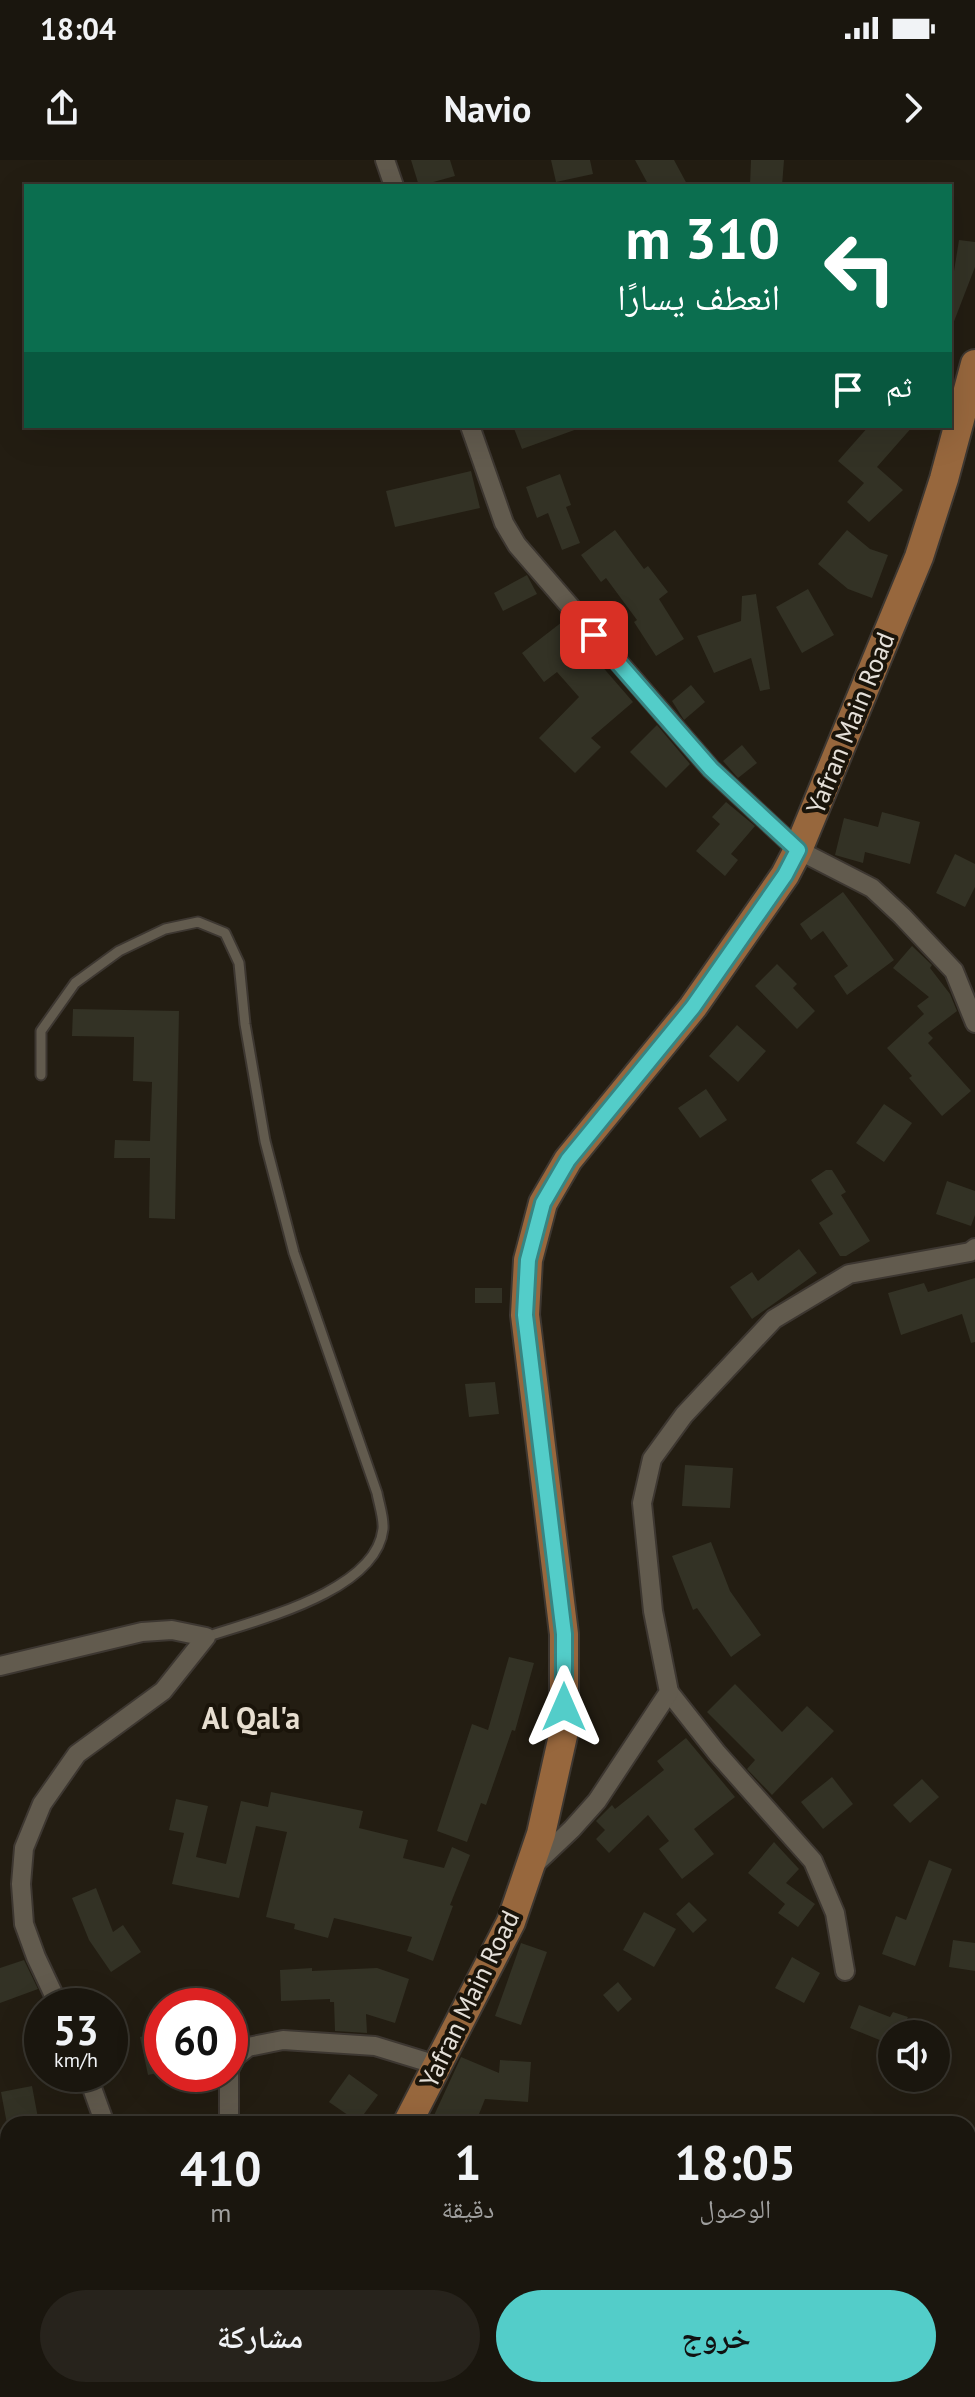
<!DOCTYPE html>
<html lang="ar">
<head>
<meta charset="utf-8">
<style>
  body { margin:0; font-family:"PT Sans","Noto Naskh Arabic",sans-serif; background:#27231c; color:#f1f3f6; direction:rtl; height:100vh; display:flex; flex-direction:column; font-size:30px; white-space:nowrap }
  * { box-sizing:border-box; margin:0 }
  p { font-size:26px; color:#9f9f9e }
  .icon { flex:none; width:44px; height:44px; fill:none; stroke:currentColor; stroke-width:2; stroke-linecap:round; stroke-linejoin:round }
  .map { position:relative; flex:1; overflow:hidden; direction:ltr }
  .drawer { position:absolute; left:0px; top:1956px; width:976px; height:282px; display:flex; flex-direction:column; background:#1a160e; border-radius:24px 24px 0 0; box-shadow:0 8px 32px #0002,0 0 0 2px #38352e; direction:rtl }
  .drawer>* { flex:none }
  .hud { position:absolute; left:24px; top:24px; width:928px; height:244px; border-radius:0px; box-shadow:0 8px 32px #0002,0 0 0 2px #38352e; direction:rtl; background:#0b6e4f; color:#fff; overflow:hidden }
  .buttons { position:absolute; left:878px; top:1860px; display:grid; gap:16px }
  .buttons a { display:grid; place-items:center; width:72px; height:72px; border-radius:50%; background:#1a160e; box-shadow:0 8px 32px #0002,0 0 0 2px #38352e; font-size:40px }
  .speed { position:absolute; left:24px; top:1828px; display:flex; gap:16px; font-size:40px; font-weight:700; text-align:center }
  .speed>* { display:grid; place-content:center; width:104px; height:104px; border-radius:50%; background:#1a160e; box-shadow:0 8px 32px #0002,0 0 0 2px #38352e; line-height:1 }
  .speed small { font-size:20px; font-weight:400 }
  .speed .limit { border:12px solid #d22; background:#fff; color:#111 }
  .pin { position:absolute; display:grid; place-items:center; width:68px; height:68px; color:#fff; margin:-34px; border-radius:16px; box-shadow:0 4px 12px #0006 }
  .me { position:absolute; width:88px; margin:-44px; rotate:0deg; stroke-linejoin:round; filter:drop-shadow(0 0 6px #0008) }
  .turn { display:flex; align-items:center; gap:28px; height:168px; padding:0 40px; font-size:36px }
  .turn .icon { width:104px; height:104px; stroke-width:2.5 }
  .turn b { display:block; font-size:56px; line-height:68px }
  .then { display:flex; align-items:center; height:76px; padding:0 40px; background:#0003; gap:16px; font-size:30px }
  .eta { display:flex; justify-content:space-evenly; align-items:center; height:136px; text-align:center }
  .eta b { font-size:48px; font-weight:600; line-height:56px }
  .cta { display:flex; gap:16px; margin-top:auto; padding:16px 40px }
  .cta a { flex:1; height:92px; border-radius:48px; background:#53cdc9; color:#111; font-size:32px; font-weight:600; line-height:92px; text-align:center }
  .cta a+a { background:#27231c; color:#f1f3f6 }
  .status { display:flex; justify-content:space-between; align-items:center; height:56px; padding:0 40px; background:#1a160e; direction:ltr }
  .status svg { height:22px; fill:currentColor }
  header { display:flex; justify-content:space-between; align-items:center; height:104px; padding:0 40px; background:#1a160e; font-size:36px; font-weight:600 }
  .map>svg:first-child { display:block }
  .building { fill:#333225 }
  .lines { fill:none; stroke-linecap:round; stroke-linejoin:round }
  .lane-casing { stroke:#3d3731; stroke-width:13 }
  .street-casing { stroke:#3d3731; stroke-width:22 }
  .primary-casing { stroke:#3d3731; stroke-width:32 }
  .lane { stroke:#625b4e; stroke-width:9 }
  .street { stroke:#625b4e; stroke-width:18 }
  .primary { stroke:#97673d; stroke-width:28 }
  .route-casing { stroke:#368583; stroke-width:20 }
  .route { stroke:#53cdc9; stroke-width:14 }
  .labels { text-anchor:middle; dominant-baseline:central; stroke-width:8; stroke-linejoin:round; paint-order:stroke }
  .street-label { font-size:26px; fill:#e5e0d9; stroke:#1a140a }
  .quarter-label { font-size:30px; font-weight:bold; fill:#e7ded0; stroke:#1a140a }
</style>
</head>
<body>
<div class="status"><b>18:04</b><svg viewBox="0 0 49 12"><path d="M0 12V9h3v3zM5 12V6h3v6zM10 12V3h3v9zM15 12V0h3v12zM26 1h20v11H26zM47 4h2v5h-2z"/></svg></div>
<header><svg class="icon" aria-label="forward" viewBox="0 0 24 24"><path d="M9 5l7 7-7 7"/></svg>Navio<svg class="icon" aria-label="share" viewBox="0 0 24 24"><path d="M12 15V3M7 8l5-5 5 5M5 13v7h14v-7"/></svg></header>
<div class="map">
<svg width="975" height="2237" viewBox="0 0 975 2237">
  <rect width="100%" height="100%" fill="#231d12"/>
  <!-- building -->
  <g class="building">
    <path d="M411,0H450L455,16L419,26Z"/>
    <path d="M551,0H590L593,14L556,22Z"/>
    <path d="M635,0H674L688,26H649Z"/>
    <path d="M751,0H784L782,26H750Z"/>
    <path d="M959,80L975,82V107L953,164H950V136Z"/>
    <path d="M513,266H579L580,268L522,289Z"/>
    <path d="M869,266H913L877,307L903,330L869,362L847,342L864,323L838,301Z"/>
    <path d="M471,311L480,348L395,367L386,331Z"/>
    <path d="M560,314L571,345L566,347L580,383L562,390L548,353L537,358L526,327Z"/>
    <path d="M615,370L644,409L648,406L668,432L659,439L684,479L656,496L634,462L637,460L606,418L601,422L581,395Z"/>
    <path d="M847,370L870,389L888,395L872,438L848,429L818,404Z"/>
    <path d="M527,415L537,434L503,451L494,433Z"/>
    <path d="M808,429L834,475L802,493L776,447Z"/>
    <path d="M756,434L770,529L760,531L751,498L714,513L697,476L741,461L742,436Z"/>
    <path d="M562,462L597,507L600,504L633,542L591,578L601,587L575,613L539,578L579,537L557,512L544,522L522,493Z"/>
    <path d="M691,525L705,542L684,560L672,541Z"/>
    <path d="M657,565L690,604L666,628L630,592Z"/>
    <path d="M742,585L757,603L738,618L723,601Z"/>
    <path d="M726,642L755,666L731,694L738,700L725,716L696,691L720,664L712,657Z"/>
    <path d="M882,652L920,662L910,704L865,692L863,703L835,695L844,658L878,667Z"/>
    <path d="M955,694L975,704V727L965,747L936,733Z"/>
    <path d="M843,732L894,800L847,835L834,816L848,806L823,771L811,780L800,764Z"/>
    <path d="M912,786L932,805L930,808L950,834L957,851L928,873L933,878L928,883L971,931L942,956L909,918L912,916L887,888L924,854L917,846L929,837L893,808Z"/>
    <path d="M777,804L797,824L793,828L815,851L797,869L755,826Z"/>
    <path d="M73,849L179,851L175,1059L149,1058L150,998H114L115,980L150,981L152,922L133,921L134,877L72,876Z"/>
    <path d="M737,865L766,891L738,922L709,896Z"/>
    <path d="M706,929L727,960L700,978L678,948Z"/>
    <path d="M884,944L912,963L884,1002L856,983Z"/>
    <path d="M826,1010H832L846,1032L841,1035L870,1081L846,1096H840L819,1063L833,1054L811,1020Z"/>
    <path d="M947,1021L975,1031V1055L971,1066L936,1054Z"/>
    <path d="M799,1089L817,1113L752,1159L730,1127L752,1112L758,1121Z"/>
    <path d="M975,1118V1182L971,1183L962,1154L901,1175L888,1133L924,1123L928,1132Z"/>
    <rect x="475" y="1128" width="27" height="15"/>
    <path d="M495,1222L499,1254L469,1257L465,1224Z"/>
    <path d="M685,1305L733,1308L730,1348L682,1346Z"/>
    <path d="M711,1382L730,1431L761,1475L731,1497L697,1448L693,1450L672,1396Z"/>
    <path d="M509,1497L534,1503L515,1571L512,1570L486,1645L481,1643L467,1682L437,1671L472,1564L488,1570Z"/>
    <path d="M735,1524L782,1572L807,1546L834,1571L772,1635L747,1609L755,1600L707,1552Z"/>
    <path d="M686,1578L735,1637L694,1669L714,1694L682,1719L659,1689L669,1681L648,1655L609,1693L596,1679L605,1670L596,1661L612,1645L615,1649L664,1610L657,1601Z"/>
    <path d="M832,1617L853,1644L823,1669L801,1642Z"/>
    <path d="M922,1619L939,1637L910,1663L893,1645Z"/>
    <path d="M271,1632L363,1651L359,1668L408,1680L403,1698L444,1708L452,1687L470,1695L450,1745L453,1746L433,1801L407,1791L412,1777L334,1758L328,1778L294,1769L295,1764L266,1757L287,1672L256,1666L239,1738L172,1724L184,1673L169,1670L176,1639L208,1646L196,1697L226,1704L241,1641L268,1647Z"/>
    <path d="M774,1682L799,1709L786,1723L815,1744L798,1767L778,1753L785,1744L748,1713Z"/>
    <path d="M929,1700L952,1709L915,1806L882,1794L896,1756L906,1760Z"/>
    <path d="M96,1728L113,1772L123,1765L141,1792L111,1812L89,1780L72,1738Z"/>
    <path d="M689,1742L707,1760L693,1773L676,1754Z"/>
    <path d="M644,1752L676,1769L654,1807L623,1790Z"/>
    <path d="M953,1780L975,1783V1811L949,1807Z"/>
    <path d="M521,1783L547,1792L521,1865L495,1856Z"/>
    <path d="M792,1797L820,1813L804,1843L775,1828Z"/>
    <path d="M24,1800L38,1829L0,1843V1808Z"/>
    <path d="M312,1808V1811L377,1808L409,1819L395,1863L366,1854L367,1873L335,1871L334,1842H330V1839L281,1841L280,1810Z"/>
    <path d="M618,1822L632,1839L618,1852L603,1835Z"/>
    <path d="M859,1845L890,1857L893,1852L908,1857L905,1863L930,1874H892V1885L850,1868Z"/>
    <path d="M162,1872V1912L148,1915L140,1877Z"/>
    <path d="M461,1897L499,1913L500,1900L531,1902L528,1942L485,1939L475,1964H430Z"/>
    <path d="M349,1914L378,1935L358,1962L329,1942Z"/>
    <path d="M32,1926L38,1958L7,1964L1,1932Z"/>
  </g>
  <g class="lines">
    <!-- lane casing -->
    <g class="lane-casing">
      <path id="lane" d="M41,915V871L75,823L119,791L165,769L198,762L225,773L239,803L245,864L265,981L294,1093L377,1333C379,1344 384,1358 383,1369C376,1432 256,1460 206,1477"/>
    </g>
    <!-- street casing -->
    <g class="street-casing">
      <g id="street">
        <path d="M385,0L394,26"/>
        <path d="M470,266L504,363L517,385L711,609L798,690L872,728L902,756L954,811L975,863"/>
        <path d="M0,1506L142,1472L172,1470L206,1477L163,1531L77,1594L42,1644L24,1688L21,1724L24,1764L36,1797L59,1846"/>
        <path d="M669,1532L717,1593L813,1701L835,1753L845,1811"/>
        <path d="M533,1706L572,1669L597,1641L669,1532L653,1451L642,1343L652,1299L684,1255L774,1159L849,1114L970,1092L975,1088"/>
        <path d="M230,1908L235,1897L248,1887L283,1880L375,1886L437,1905"/>
        <path d="M87,1914L105,1964"/>
        <path d="M229,1964V1914"/>
        <path d="M167,2230L169,2237"/>
        <path d="M216,2230L218,2237"/>
      </g>
    </g>
    <!-- primary casing -->
    <g class="primary-casing">
      <g id="primary">
        <path d="M407,1964L511,1762L541,1674L564,1571V1474L525,1155L528,1100L543,1043L568,1000L693,847L785,715L798,690L919,397L944,319L975,204"/>
        <path d="M190,2237L195,2230"/>
      </g>
    </g>
    <!-- lane -->
    <use href="#lane" class="lane"/>
    <!-- street -->
    <use href="#street" class="street"/>
    <!-- primary -->
    <use href="#primary" class="primary"/>
  </g>
  <g class="lines">
    <!-- route casing -->
    <g class="route-casing">
      <path id="route" d="M564,1547V1474L525,1155L528,1100L543,1043L568,1000L693,847L785,715L798,690L711,609L594,475"/>
    </g>
    <!-- route -->
    <use href="#route" class="route"/>
  </g>
  <g class="labels">
    <!-- street labels -->
    <g class="street-label">
      <text transform="translate(850 563) rotate(-68)">Yafran Main Road</text>
      <text transform="translate(469 1839) rotate(-64)">Yafran Main Road</text>
    </g>
    <!-- quarter labels -->
    <g class="quarter-label">
      <text x="251" y="1557">Al Qal'a</text>
    </g>
  </g>
</svg>
<div class="buttons">
<a><svg class="icon" aria-label="sound" viewBox="0 0 24 24"><path d="M4 9h4l5-4v14l-5-4H4zM17 9q2 3 0 6"/></svg></a>
</div>
<div class="speed"><div>53<small>km/h</small></div><div class="limit">60</div></div>
<div class="pin" style="left:594px;top:475px;background:#d93025"><svg class="icon" aria-label="arrive" viewBox="0 0 24 24"><path d="M6 21V4h12l-3 4 3 4H6"/></svg></div>
<svg class="me" style="left:564px;top:1547px" viewBox="-20 -20 40 40"><path d="M0-17L14 15 0 8-14 15z" fill="#53cdc9" stroke="#fff" stroke-width="4"/></svg>
<div class="hud">
<div class="turn"><svg class="icon" aria-label="left" viewBox="0 0 24 24"><path d="M17 20v-9H6M10 6l-5 5 5 5"/></svg><div><b>310 m</b>انعطف يسارًا</div></div>
<div class="then">ثم<svg class="icon" aria-label="arrive" viewBox="0 0 24 24"><path d="M6 21V4h12l-3 4 3 4H6"/></svg></div>
</div>
<section class="drawer">
<div class="eta">
<div><b>18:05</b><p>الوصول</p></div>
<div><b>1</b><p>دقيقة</p></div>
<div><b>410</b><p>m</p></div>
</div>
<div class="cta"><a>خروج</a><a>مشاركة</a></div>
</section>
</div>
</body>
</html>
